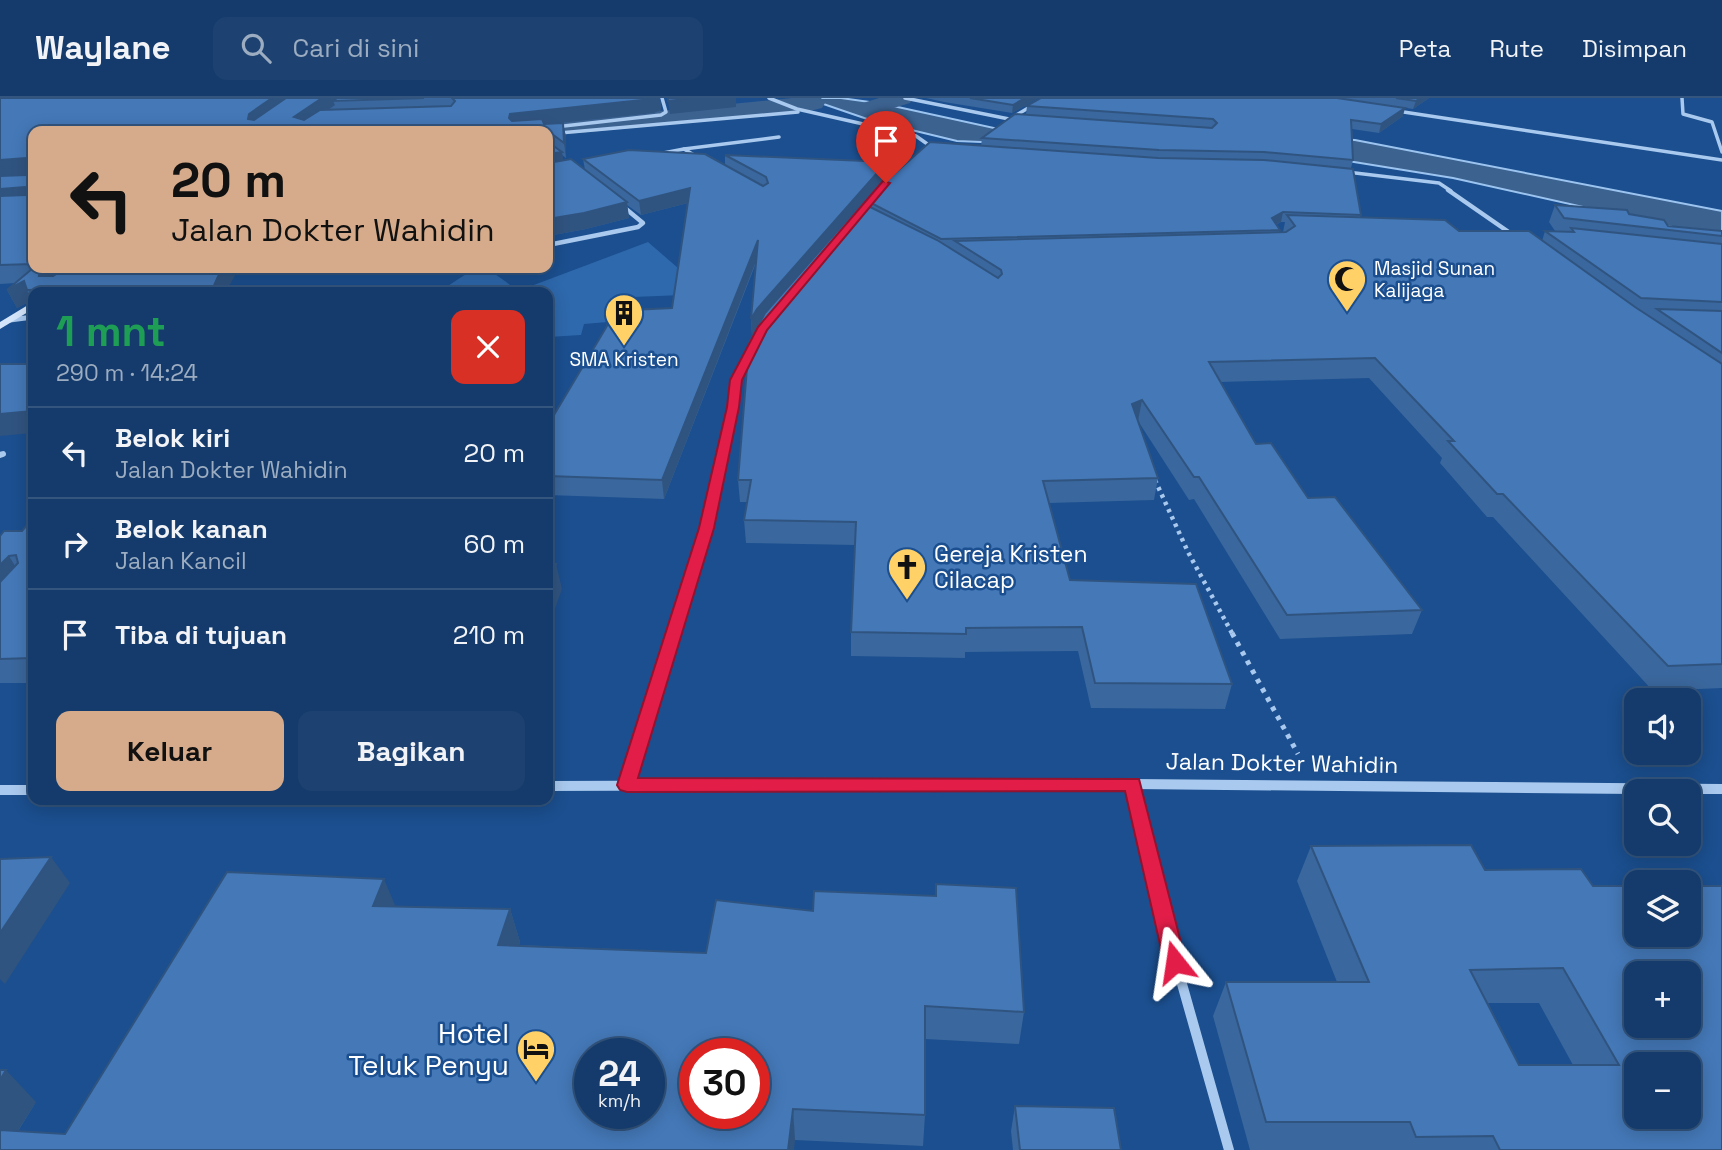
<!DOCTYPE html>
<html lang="id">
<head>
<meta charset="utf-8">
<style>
  body { margin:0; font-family:"Space Grotesk",sans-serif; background:#1d4271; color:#f1f3f6; height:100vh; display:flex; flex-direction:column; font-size:26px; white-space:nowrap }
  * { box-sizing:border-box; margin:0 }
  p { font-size:23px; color:#9dadc1 }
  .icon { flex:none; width:38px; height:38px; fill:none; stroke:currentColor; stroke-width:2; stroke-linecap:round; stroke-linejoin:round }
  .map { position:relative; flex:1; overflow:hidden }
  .sheet { position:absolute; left:28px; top:189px; width:525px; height:518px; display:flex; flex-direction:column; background:#143b6b; border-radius:14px; box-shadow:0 4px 18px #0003,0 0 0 2px #33557e }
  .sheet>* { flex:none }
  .top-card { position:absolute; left:28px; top:28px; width:525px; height:147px; border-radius:14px; box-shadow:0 4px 18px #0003,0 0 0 2px #33557e; background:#d6ab8b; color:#111; overflow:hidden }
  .buttons { position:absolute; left:1624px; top:590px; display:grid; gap:14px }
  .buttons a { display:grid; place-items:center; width:77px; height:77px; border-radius:14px; background:#143b6b; box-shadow:0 4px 18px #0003,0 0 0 2px #33557e; font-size:35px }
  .speed { position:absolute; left:574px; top:940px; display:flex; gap:14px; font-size:35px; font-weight:700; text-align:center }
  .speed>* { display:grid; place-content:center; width:91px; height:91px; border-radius:50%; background:#143b6b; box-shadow:0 4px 18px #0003,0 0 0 2px #33557e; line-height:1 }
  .speed small { font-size:18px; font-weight:400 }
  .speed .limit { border:10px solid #d22; background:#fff; color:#111 }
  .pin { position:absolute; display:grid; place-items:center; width:60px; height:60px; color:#fff; margin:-72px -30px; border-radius:50% 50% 50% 0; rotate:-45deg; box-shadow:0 0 7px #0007 }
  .pin .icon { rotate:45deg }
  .me { position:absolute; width:77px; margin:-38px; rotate:345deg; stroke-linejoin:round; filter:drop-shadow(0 0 5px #0008) }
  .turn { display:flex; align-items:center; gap:24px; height:147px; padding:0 28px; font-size:32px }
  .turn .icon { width:91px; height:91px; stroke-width:2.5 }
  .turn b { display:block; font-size:49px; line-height:60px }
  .round { display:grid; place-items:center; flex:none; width:74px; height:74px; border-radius:14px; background:#1d4271 }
  .summary { display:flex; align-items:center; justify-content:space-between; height:119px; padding:0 28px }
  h1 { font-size:42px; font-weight:600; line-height:52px; color:#1e9e55 }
  .button { display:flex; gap:14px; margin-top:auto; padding:14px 28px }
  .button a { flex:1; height:80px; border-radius:14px; background:#d6ab8b; color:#111; font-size:28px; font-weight:600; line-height:80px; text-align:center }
  .button a+a { background:#1d4271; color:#f1f3f6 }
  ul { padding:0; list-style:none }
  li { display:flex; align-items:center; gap:21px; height:91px; padding:0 28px; border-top:2px solid #33557e }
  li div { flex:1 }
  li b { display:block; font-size:26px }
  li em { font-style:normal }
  header { display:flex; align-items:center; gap:42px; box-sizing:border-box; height:98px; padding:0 35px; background:#143b6b; border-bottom:2px solid #33557e }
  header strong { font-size:33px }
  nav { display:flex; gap:38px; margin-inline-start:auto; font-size:24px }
  .search { width:490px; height:63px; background:#1d4271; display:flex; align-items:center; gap:18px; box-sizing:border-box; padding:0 24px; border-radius:14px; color:#9dadc1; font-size:26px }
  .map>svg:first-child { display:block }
  .green { fill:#2e69ad }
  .water { fill:#3c6290; stroke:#9cc4f0; stroke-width:2 }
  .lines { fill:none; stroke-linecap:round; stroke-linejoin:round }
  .canal { fill:#3c6290; fill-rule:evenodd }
  .path-far1 { stroke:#a9c9ee; stroke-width:4.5; stroke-dasharray:3.5 4.5; stroke-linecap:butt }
  .path { stroke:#a9c9ee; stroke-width:5; stroke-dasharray:4.5 6; stroke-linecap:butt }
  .minor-far5 { stroke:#a9c9ee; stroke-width:3.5 }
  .minor-far4 { stroke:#a9c9ee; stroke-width:4.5 }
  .minor-far3 { stroke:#a9c9ee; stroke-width:5 }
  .minor-far2 { stroke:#a9c9ee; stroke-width:6 }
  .minor-far1 { stroke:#a9c9ee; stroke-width:8 }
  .minor { stroke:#a9c9ee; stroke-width:10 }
  .tertiary { fill:#a9c9ee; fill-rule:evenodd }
  .secondary { fill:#d6e6fa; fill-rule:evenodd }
  .wall { fill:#3a679d; fill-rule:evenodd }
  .shaded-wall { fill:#305480 }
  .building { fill:#4478b7; stroke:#305480; stroke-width:2; fill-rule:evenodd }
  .route { fill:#e11d48; stroke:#92132f; stroke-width:2 }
  .labels { text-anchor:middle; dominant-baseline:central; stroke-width:5; stroke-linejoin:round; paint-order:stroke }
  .far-poi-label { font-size:19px; fill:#fff; stroke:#1b4f8f; text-anchor:start }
  .poi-label { font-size:23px; fill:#fff; stroke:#1b4f8f; text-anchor:start }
  .street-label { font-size:23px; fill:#fff; stroke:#1b4f8f }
  .near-poi-label { font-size:28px; fill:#fff; stroke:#1b4f8f; text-anchor:end }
</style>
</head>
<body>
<header>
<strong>Waylane</strong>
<div class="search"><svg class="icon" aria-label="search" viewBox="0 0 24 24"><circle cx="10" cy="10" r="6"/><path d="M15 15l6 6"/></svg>Cari di sini</div>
<nav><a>Peta</a><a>Rute</a><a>Disimpan</a></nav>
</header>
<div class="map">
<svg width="1722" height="1052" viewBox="0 0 1722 1052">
  <rect width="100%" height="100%" fill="#1b4f8f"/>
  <!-- green -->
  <path class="green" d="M648,144L708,196L633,199L631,222L584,226L581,237L548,239V194L440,193C484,166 476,161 518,193Z"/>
  <!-- water -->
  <path class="water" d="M806,0H841L884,6L1031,38L1195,34L1355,42L1722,113V140L1453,80L1317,58L957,43L870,22Z"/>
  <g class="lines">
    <!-- canal -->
    <g class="canal">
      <path d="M792,0H821L825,5L822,10L814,12L548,38V33H517L520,28L529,26Z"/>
      <path d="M879,0H913L910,5L871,17L863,15L860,10L863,5Z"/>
    </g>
    <!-- path-far1 -->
    <path class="path-far1" d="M1155,382L1188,454L1233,537"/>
    <!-- path -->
    <path class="path" d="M1232,535L1298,656"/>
    <!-- minor-far5 -->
    <g class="minor-far5">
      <path d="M769,0L797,11L916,38L933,50"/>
      <path d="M905,0L1014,22"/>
      <path d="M1682,0L1683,16L1712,24L1722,54"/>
      <path d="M1397,13L1722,62"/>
      <path d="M1013,19L1045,0"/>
      <path d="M555,29L661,17L666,14L662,0"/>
      <path d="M548,36L798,14"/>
      <path d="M684,51L779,39"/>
      <path d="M658,56L684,51L699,60"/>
      <path d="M1347,74L1439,85L1451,93"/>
    </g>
    <!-- minor-far4 -->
    <g class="minor-far4">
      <path d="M1448,92L1513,137"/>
      <path d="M548,147L638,129L643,125L620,106"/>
    </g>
    <!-- minor-far3 -->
    <g class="minor-far3">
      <path d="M10,222L33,219"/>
      <path d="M723,355L734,309L736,282L751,251"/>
    </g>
    <!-- minor-far2 -->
    <g class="minor-far2">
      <path d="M0,357L3,356"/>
      <path d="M673,537L706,430L724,353"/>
    </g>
    <!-- minor-far1 -->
    <g class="minor-far1">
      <path d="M1133,686L1152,766"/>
      <path d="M627,687L674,535"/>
    </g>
    <!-- minor -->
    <path class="minor" d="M1151,764L1169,840L1229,1052"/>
    <!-- tertiary -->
    <g class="tertiary">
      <path d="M1133,681L1722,686V696H1689V693H1636V696L1133,691L548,693V683Z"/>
      <rect x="0" y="687" width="33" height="10"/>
    </g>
    <!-- secondary -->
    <path class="secondary" d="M33,204V211L0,231V224Z"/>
  </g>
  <!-- wall -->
  <g class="wall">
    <path d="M0,0H660L661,12L654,15L559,25H563L566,39V60L562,57L563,63L585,72L583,61L725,67V57L888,64L902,54L901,67L877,89L863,105L869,108V104L981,48L982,40L1026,16L1027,8L1403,18L1379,35L1352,31L1353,62L1351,70L1361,117L1360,119L1459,133L1542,143L1545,133H1555L1549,124L1555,107L1629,116L1668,128L1722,133V590L1653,593L1493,419H1487L1440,365L1442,360L1369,280L1220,284L1256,346L1308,400L1422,512L1412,536L1280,541L1194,401L1189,402L1138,323L1158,380L1154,402L1049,405L1070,482L1232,586L1225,611L1091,610L1078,553L965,554V560L851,558V534L855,447L746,445L744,422L747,404H740L738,382L752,238L751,221L756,165L664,401L548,397V327L672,210L688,105L641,117L627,107L629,120L586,131L548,138V33H33V170L228,189L226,194H33V205L32,202L17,210L7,192L16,185L0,186ZM1281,124H1285L1283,134H1279L1280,132L1276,127Z"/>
    <path d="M926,0H1038L1012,15L944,4Z"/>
    <path d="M1339,0H1429L1413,11Z"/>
    <path d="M33,420V585H0V438L22,433Z"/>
    <path d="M1311,748L1485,772L1722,1052H1250L1213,918L1226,884H1337L1297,783ZM1488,905H1539L1573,967H1519Z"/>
    <path d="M936,786L1024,914L1019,946L925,941V1017L923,1048L795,1042L0,1052L36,1004L18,1033L65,1036L396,809L510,811L520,844L519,847L706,855L813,813L935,798Z"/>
    <path d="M1015,1008L1121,1052H1013L1011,1033Z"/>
  </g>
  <!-- shaded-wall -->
  <g class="shaded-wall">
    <path d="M272,0H295L254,30L248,21L249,16Z"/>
    <path d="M322,0H345L333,3L335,7L298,33L294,19Z"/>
    <path d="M655,0H660L661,12L654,15L513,30L509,20L510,16Z"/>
    <path d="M693,0H736V9L670,16L668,3Z"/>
    <path d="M1025,0H1038L1012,15L1013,7Z"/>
    <path d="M1420,0H1429L1413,11L1416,3Z"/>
    <path d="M1405,10L1403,18L1379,35L1381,26Z"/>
    <path d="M563,25L566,39V60L564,45Z"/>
    <path d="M562,54L564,69L548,72V56Z"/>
    <path d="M902,54L901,67L877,89L758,228L752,238L751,221L757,211L877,75Z"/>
    <path d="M26,60L33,75L26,68L33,84L0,87V62Z"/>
    <path d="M25,89L33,105L0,107V91Z"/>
    <path d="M690,90L692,104L641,117L639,103Z"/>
    <path d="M627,104L629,120L586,131L548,138V121Z"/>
    <path d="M1283,114L1281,124L1269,130L1272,120Z"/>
    <path d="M758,142V158L664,401L662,382Z"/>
    <path d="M47,170H84L49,192L39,178L40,174Z"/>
    <path d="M222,170H239L226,194H211Z"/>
    <path d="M24,183L27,192L32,202L17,210L7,192Z"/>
    <path d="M1142,302L1138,323L1132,306Z"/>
    <path d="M33,313V335L0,338V316Z"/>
    <path d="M9,458L23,481L0,507V467Z"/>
    <path d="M556,466L562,491L548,530V490Z"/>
    <path d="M51,759L70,785L5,886L0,881V835Z"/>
    <path d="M384,781L398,814L373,808Z"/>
    <path d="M510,811L520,844L509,879L498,847Z"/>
    <path d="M6,972L36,1004L6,1052H0V982Z"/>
    <path d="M793,1011L795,1042L794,1052H788Z"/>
  </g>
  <!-- building -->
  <g class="building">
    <path d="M0,0H272L249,16L248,21L254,22L286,0H322L294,19L304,22L320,12L451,8L455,3L452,0H655L652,1L510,16L509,20L512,23L542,21L544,26L563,25L564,45L548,33H33V166L0,167V98L26,97L29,93L25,89L0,91V78L26,77L30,71L26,68L0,70L26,68L30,64L26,60L0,62Z"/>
    <path d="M337,0H424L333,3Z"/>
    <path d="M668,0H693L668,3Z"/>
    <path d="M970,0H1025L1013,7Z"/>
    <path d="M1041,0H1337L1405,10L1381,26L1351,22L1353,62L1264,54L1159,52L982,40L1015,16L1212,30L1217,25L1213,21L1027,8Z"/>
    <path d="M1396,0H1420L1416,3Z"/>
    <path d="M548,44L562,54L548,56Z"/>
    <path d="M930,44L1158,60L1264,62L1353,71L1361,117L1283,114L1272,120L1280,132L941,141L869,104L885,84Z"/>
    <path d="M629,52L705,56L763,88L768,85L766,79L725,57L888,64L902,54L877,75L757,211L751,221L758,142L662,382L548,378V327L607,228L610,213L672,210L690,90L639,103L583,61Z"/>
    <path d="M571,61L627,104L584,115L548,121V65Z"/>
    <path d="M862,105L937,142L998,180L1002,176L1001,172L955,143L1286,134L1295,128L1287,117L1445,122L1459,133H1529L1635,209L1722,266V566L1668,568L1503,396H1497L1448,343H1454L1375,260L1209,264L1256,346L1271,345L1308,400L1335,399L1422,512L1287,517L1199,379H1194L1142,302L1132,306L1158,380L1043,383L1070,482L1196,486L1232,586L1095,585L1082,529L966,530V536L851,534L856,424L744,422L751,382H738L749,245L765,215Z"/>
    <path d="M1555,107L1627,112L1629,116L1664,122L1668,128L1722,133V138L1564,120Z"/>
    <path d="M1571,130L1722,146V204L1641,200L1545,133L1574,134Z"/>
    <path d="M33,170H47L40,174L39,178H53L66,170H222L211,194H163L168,189L27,192L24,183L7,192Z"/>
    <path d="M1657,211L1722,213V255Z"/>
    <path d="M0,266H33V313L0,316Z"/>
    <path d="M33,420V560L0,561V484L18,465L16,457L9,458L0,467V438L4,433H22Z"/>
    <path d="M548,466H556L548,490Z"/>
    <path d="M1471,747L1485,772L1581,771L1593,788H1636V836H1689V788H1722V1052H1500L1493,1038L1416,1039L1410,1024H1266L1226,884H1369L1311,748ZM1563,870L1619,967H1519L1470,872ZM1636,875H1689V928H1636ZM1636,966H1689V1018H1636Z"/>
    <path d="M51,759L0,835V761Z"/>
    <path d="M227,774L384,781L373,808L510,811L498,847L706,855L716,802L813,813L814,793L936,798V786L1016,790L1024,914L925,908V1017L793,1011L788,1052H0V1032L65,1036ZM590,956H649V1015H590ZM695,956H754V1015H695Z"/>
    <path d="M0,972H6L0,982Z"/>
    <path d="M1015,1008L1114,1010L1121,1052H1020Z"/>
  </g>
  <!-- route -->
  <path class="route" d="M883,83L890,85L767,232L742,282L739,309L714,430L638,680L1139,681L1186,864L1183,871L1175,874L1168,871L1164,864L1125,693L627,694L620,692L617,687L699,430L727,309L730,282L758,229Z"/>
  <!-- icons -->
  <defs>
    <g id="mosque-pin" transform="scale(2.0125)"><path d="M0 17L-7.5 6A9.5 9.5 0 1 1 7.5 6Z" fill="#ffd166" stroke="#1b4f8f"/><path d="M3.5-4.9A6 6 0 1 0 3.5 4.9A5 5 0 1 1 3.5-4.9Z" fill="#111"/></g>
    <g id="building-pin" transform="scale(2.0125)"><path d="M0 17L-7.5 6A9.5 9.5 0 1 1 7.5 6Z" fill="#ffd166" stroke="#1b4f8f"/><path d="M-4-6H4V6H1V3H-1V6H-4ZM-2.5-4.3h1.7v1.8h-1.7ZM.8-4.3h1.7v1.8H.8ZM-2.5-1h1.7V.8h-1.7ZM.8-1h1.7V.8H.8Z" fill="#111"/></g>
    <g id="church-pin" transform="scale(2.0125)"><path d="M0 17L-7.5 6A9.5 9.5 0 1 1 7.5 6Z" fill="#ffd166" stroke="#1b4f8f"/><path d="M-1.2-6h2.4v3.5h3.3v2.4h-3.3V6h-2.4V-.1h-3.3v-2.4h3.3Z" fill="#111"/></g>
    <g id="hotel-pin" transform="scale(2.0125)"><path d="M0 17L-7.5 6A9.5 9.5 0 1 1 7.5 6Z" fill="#ffd166" stroke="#1b4f8f"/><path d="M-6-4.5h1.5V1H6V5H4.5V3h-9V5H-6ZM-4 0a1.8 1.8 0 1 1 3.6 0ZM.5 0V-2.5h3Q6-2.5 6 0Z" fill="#111"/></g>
  </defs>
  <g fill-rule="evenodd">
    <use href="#mosque-pin" x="1347" y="181"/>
    <use href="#building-pin" x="624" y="215"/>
    <use href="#church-pin" x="907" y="469"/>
    <use href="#hotel-pin" x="536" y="951"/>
  </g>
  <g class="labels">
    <!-- far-poi labels -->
    <g class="far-poi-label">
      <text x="1374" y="170">Masjid Sunan<tspan x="1374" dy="22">Kalijaga</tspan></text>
      <text x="624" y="261" text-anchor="middle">SMA Kristen</text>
    </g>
    <!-- poi labels -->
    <g class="poi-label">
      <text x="934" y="456">Gereja Kristen<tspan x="934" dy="26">Cilacap</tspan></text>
    </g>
    <!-- street labels -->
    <g class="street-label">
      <text transform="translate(1282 665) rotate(1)">Jalan Dokter Wahidin</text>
    </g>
    <!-- near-poi labels -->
    <g class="near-poi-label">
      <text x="509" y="935">Hotel<tspan x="509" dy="32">Teluk Penyu</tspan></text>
    </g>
  </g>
</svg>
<div class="buttons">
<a><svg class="icon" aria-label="sound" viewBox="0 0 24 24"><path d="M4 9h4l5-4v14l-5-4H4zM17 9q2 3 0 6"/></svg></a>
<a><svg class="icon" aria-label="search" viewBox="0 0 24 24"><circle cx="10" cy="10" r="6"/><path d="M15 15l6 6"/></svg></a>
<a><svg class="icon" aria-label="layers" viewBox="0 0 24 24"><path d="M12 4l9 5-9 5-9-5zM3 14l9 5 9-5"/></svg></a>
<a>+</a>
<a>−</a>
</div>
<div class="speed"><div>24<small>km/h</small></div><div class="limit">30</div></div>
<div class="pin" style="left:886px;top:85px;background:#d93025"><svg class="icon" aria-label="arrive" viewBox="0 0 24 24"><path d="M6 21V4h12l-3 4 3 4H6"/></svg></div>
<svg class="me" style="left:1175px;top:864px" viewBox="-20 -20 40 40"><path d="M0-17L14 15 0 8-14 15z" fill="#e11d48" stroke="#fff" stroke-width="4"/></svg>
<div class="top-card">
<div class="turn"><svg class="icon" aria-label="left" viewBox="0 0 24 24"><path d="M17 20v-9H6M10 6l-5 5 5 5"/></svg><div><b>20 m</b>Jalan Dokter Wahidin</div></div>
</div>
<section class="sheet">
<div class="summary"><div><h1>1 mnt</h1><p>290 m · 14:24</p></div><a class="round" style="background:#d93025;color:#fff"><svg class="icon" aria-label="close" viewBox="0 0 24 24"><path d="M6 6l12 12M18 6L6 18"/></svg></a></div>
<ul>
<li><svg class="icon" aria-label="left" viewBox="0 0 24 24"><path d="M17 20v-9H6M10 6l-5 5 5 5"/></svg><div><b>Belok kiri</b><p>Jalan Dokter Wahidin</p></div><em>20 m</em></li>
<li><svg class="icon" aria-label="right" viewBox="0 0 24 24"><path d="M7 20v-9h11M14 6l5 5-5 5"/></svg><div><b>Belok kanan</b><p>Jalan Kancil</p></div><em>60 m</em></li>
<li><svg class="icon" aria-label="arrive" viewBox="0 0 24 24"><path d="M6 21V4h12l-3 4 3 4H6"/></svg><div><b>Tiba di tujuan</b></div><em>210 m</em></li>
</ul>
<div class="button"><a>Keluar</a><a>Bagikan</a></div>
</section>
</div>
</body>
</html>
